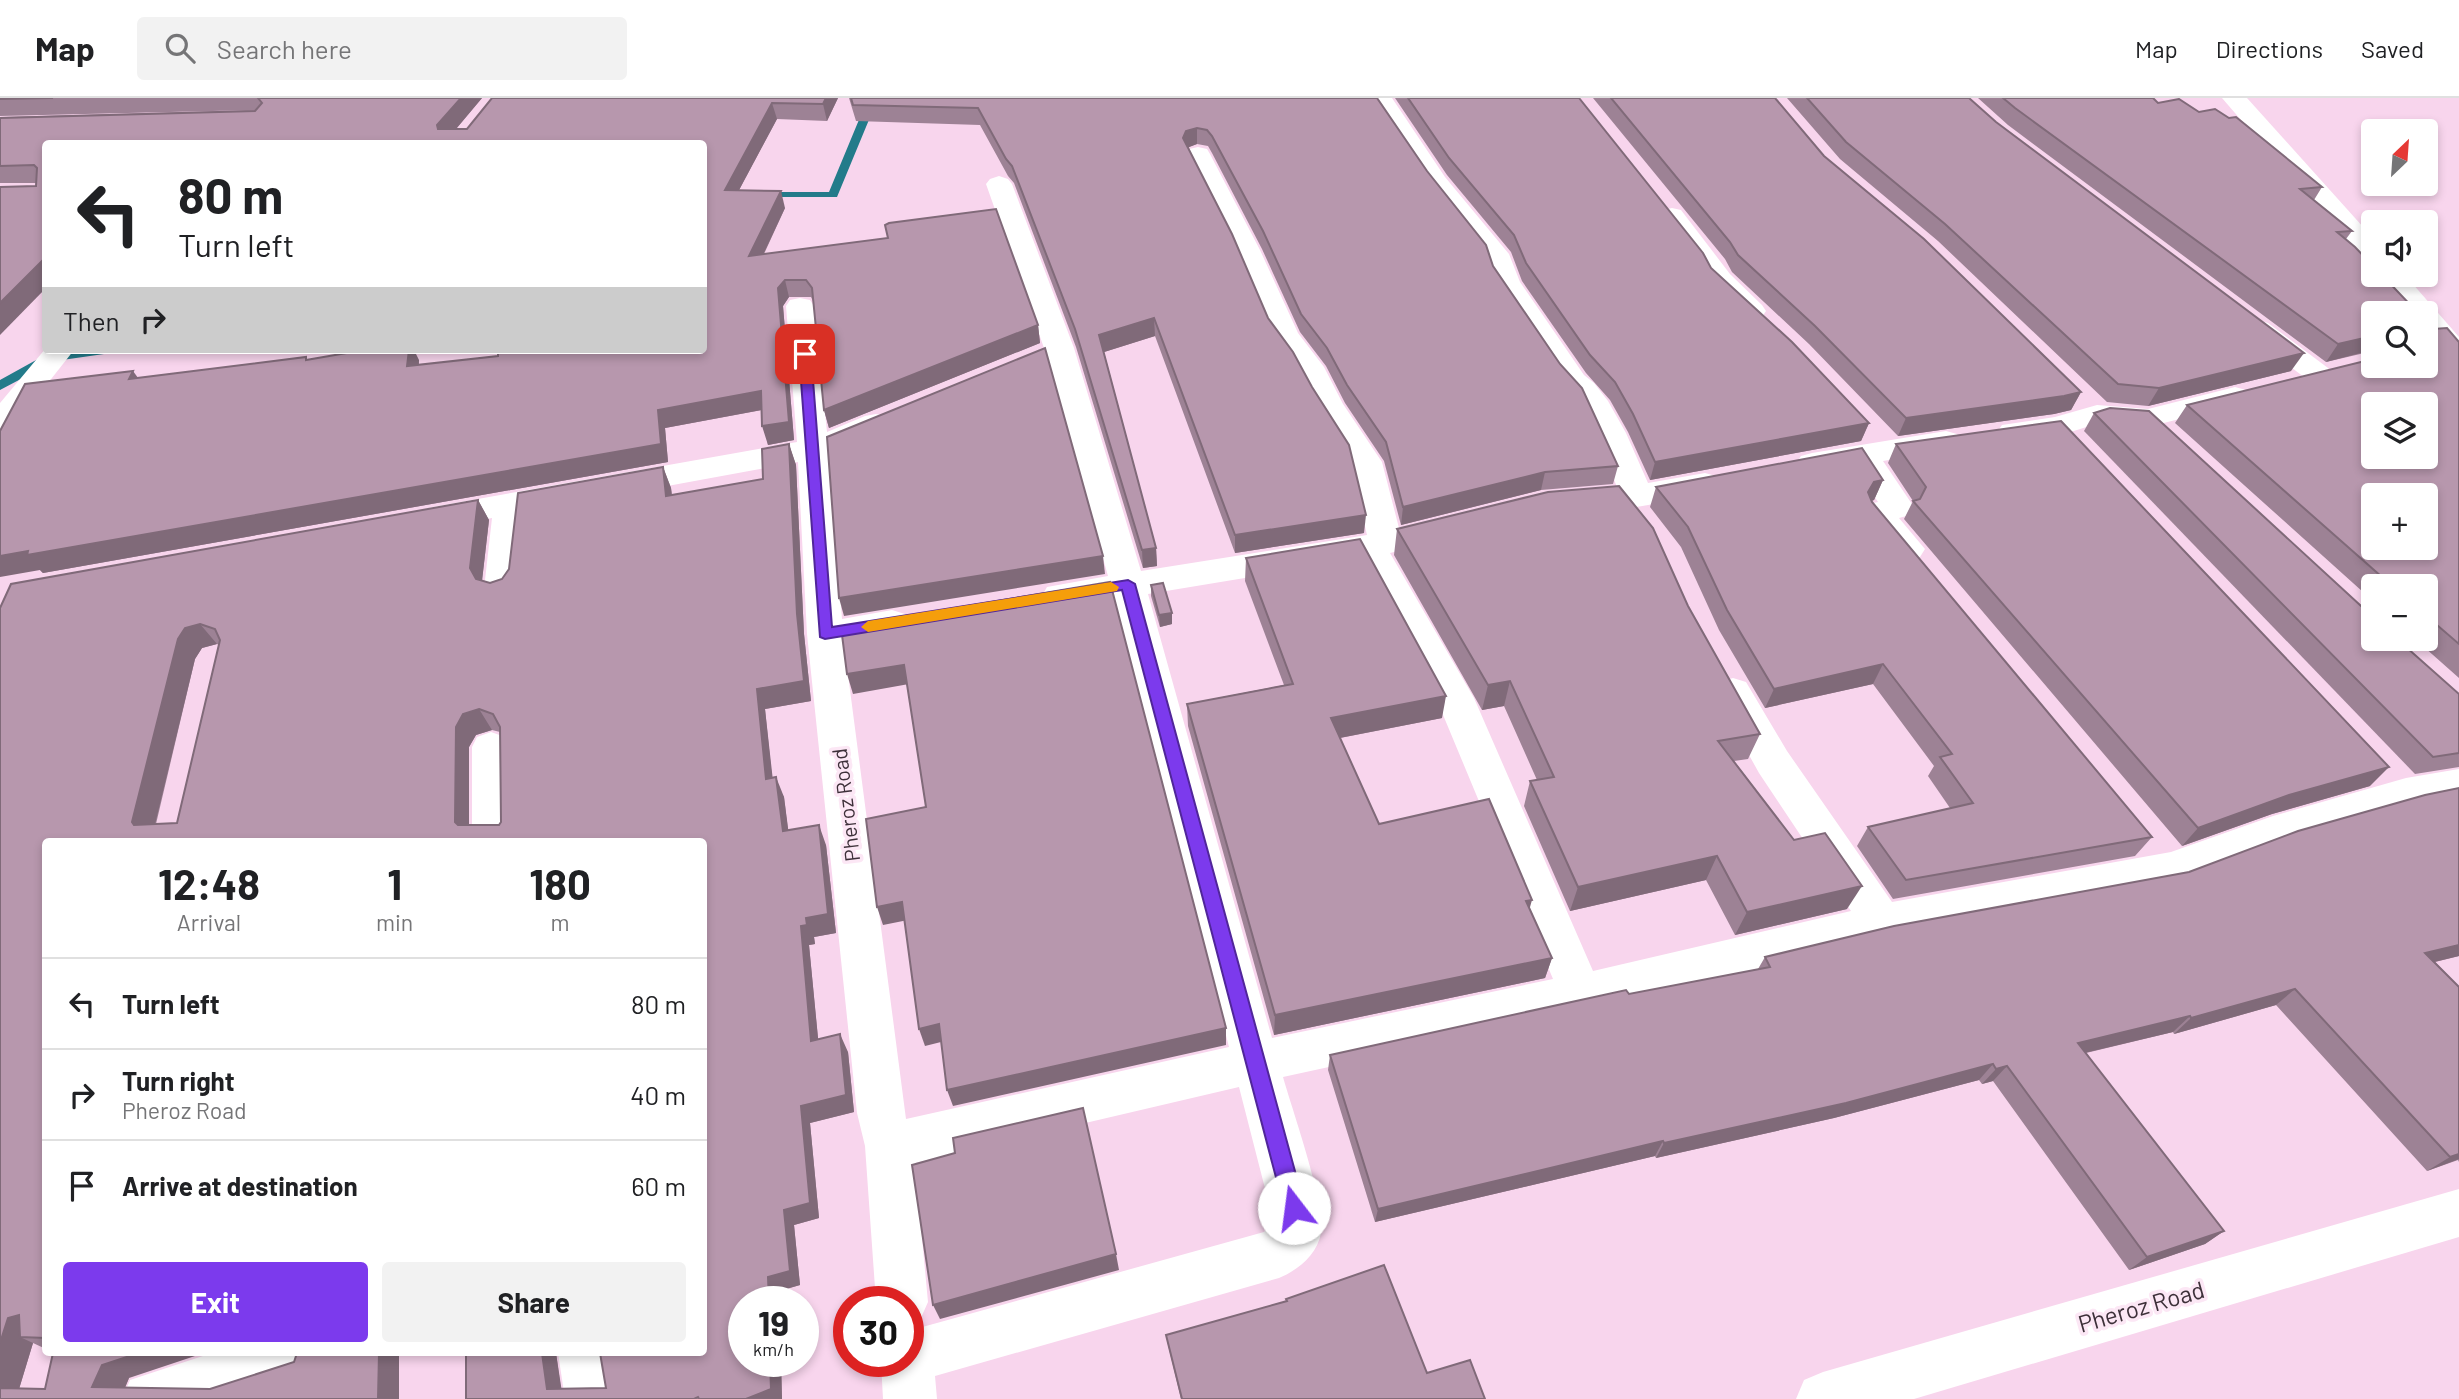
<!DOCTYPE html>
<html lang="en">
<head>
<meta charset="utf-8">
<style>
  body { margin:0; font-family:Barlow,sans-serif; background:#f2f2f2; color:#202124; height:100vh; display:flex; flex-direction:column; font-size:26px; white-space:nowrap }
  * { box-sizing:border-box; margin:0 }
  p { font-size:23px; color:#757577 }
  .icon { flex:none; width:38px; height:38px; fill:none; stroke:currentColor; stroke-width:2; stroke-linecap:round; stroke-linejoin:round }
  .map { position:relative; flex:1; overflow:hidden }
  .panel { position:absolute; left:42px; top:740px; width:665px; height:518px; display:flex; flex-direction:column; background:#fff; border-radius:7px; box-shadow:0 4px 10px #0003 }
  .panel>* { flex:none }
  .hud { position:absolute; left:42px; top:42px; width:665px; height:214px; border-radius:7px; box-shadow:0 4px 10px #0003; background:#fff; color:#202124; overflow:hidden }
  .needle { width:46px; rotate:25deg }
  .buttons { position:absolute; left:2361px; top:21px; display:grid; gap:14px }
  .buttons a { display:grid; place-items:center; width:77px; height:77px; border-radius:7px; background:#fff; box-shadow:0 4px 10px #0003; font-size:35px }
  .speed { position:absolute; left:728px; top:1188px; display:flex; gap:14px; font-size:35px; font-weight:700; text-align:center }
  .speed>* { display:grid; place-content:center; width:91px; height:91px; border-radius:50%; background:#fff; box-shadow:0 4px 10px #0003; line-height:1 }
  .speed small { font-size:18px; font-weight:400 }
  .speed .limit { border:10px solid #d22; background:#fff; color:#111 }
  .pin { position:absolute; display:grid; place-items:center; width:60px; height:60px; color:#fff; margin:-30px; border-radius:14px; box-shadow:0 4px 10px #0006 }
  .me { position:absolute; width:77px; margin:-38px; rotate:345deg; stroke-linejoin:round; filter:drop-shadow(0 0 5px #0008) }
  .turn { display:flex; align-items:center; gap:24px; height:147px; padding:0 21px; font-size:32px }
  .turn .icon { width:91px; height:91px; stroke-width:2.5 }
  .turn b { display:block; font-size:49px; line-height:60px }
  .then { display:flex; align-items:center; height:66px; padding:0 21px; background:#0003; gap:14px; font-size:26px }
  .eta { display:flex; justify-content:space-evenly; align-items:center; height:119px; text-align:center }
  .eta b { font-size:42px; font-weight:700; line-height:49px }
  .button { display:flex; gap:14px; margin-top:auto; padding:14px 21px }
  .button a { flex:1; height:80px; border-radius:7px; background:#7c3aed; color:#fff; font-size:28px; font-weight:700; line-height:80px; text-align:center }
  .button a+a { background:#f2f2f2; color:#202124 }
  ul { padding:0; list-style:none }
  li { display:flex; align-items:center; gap:21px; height:91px; padding:0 21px; border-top:2px solid #e0e0e0 }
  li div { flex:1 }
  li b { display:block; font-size:26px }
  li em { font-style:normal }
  header { display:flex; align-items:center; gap:42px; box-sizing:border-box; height:98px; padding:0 35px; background:#fff; border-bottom:2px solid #e0e0e0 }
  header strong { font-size:33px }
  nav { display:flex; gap:38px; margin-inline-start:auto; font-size:24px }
  .search { width:490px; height:63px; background:#f2f2f2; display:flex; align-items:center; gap:18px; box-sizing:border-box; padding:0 24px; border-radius:7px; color:#757577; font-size:26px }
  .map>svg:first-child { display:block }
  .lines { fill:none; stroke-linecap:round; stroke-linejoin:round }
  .stream { fill:#237b8a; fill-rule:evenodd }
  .minor { fill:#fff; fill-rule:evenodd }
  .wall { fill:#9d8295; fill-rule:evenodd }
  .shaded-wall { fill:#806a79 }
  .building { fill:#b797ad; stroke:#806a79; stroke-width:2; fill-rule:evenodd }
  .route { fill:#7c3aed; stroke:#51269a; stroke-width:2 }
  .slow { fill:#f59e0b }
  .labels { text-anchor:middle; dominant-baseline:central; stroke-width:7; stroke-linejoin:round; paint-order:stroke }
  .street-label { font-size:21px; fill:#3d3039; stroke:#fce7f5 }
  .near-street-label { font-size:24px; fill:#3d3039; stroke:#fce7f5 }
</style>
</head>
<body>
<header>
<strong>Map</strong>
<div class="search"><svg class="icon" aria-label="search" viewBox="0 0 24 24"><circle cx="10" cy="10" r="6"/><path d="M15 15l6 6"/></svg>Search here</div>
<nav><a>Map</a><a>Directions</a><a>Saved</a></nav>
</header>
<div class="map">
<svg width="2459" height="1301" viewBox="0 0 2459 1301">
  <rect width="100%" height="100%" fill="#f8d5ed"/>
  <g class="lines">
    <!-- stream -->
    <g class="stream">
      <path d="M868,0H878L837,99H755V95L759,94H829Z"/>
      <path d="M74,252H111L104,256L55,263L0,292V282L47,256Z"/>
    </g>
    <!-- minor -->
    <g class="minor">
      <path d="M1368,0H1392L1445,79L1509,156L1520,184L1584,277L1594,285L1608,303L1626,335L1648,385L1705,375L1716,378L1721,385L1716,392C1678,402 1599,420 1562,411L1558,403L1562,395L1617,389L1595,335L1580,307L1558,283L1492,184L1486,163L1427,89Z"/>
      <path d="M2222,0H2247L2373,140V165L2363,163Z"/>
      <path d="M1198,49L1207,51L1210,56L1260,152L1298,235L1324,269L1343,306L1382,364L1399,430L1447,419L1459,422L1464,430L1459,438L1390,455L1474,600L1593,873L1851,813L1759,675L1714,594L1720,584L1733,580L1746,584L1787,653L1892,804L2171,754L2273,718L2406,680L2459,671V701L2406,712L2280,748L2173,788L1882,842L1600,910L1283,979C1292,1011 1326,1107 1321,1135C1317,1157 1298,1172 1279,1180L935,1278L937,1301H883L881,1264H908V1233L1264,1134L1271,1126L1270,1110L1239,989L915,1065L928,1204L920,1222L908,1227V1204H876L865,1048L857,1015L807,536L798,364L526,414L518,491L513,499L501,503L489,499L484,491L492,420L433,431L421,428L416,420L421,412L433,409L797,344L786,208L790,202L800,200L810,202L814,208L827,334L865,318L876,316L887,318L891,325L887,332L829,356L842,521L892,512L905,516L910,525L905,534L844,546L906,1021L1229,949L1114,501L1059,510L1047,507L1042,498L1047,489L1108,478L1044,250L986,86L990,81L999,78L1008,81L1012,86L1074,250L1141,473L1367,437L1350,364L1313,306L1295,271L1270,237L1234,152L1186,56L1189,51ZM1359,461L1436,600L1553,881L1272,940L1148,496Z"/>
      <path d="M1672,110L1681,112L1730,176L1762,207L1766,213L1762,219L1752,221L1742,219L1708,186L1700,171L1659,118L1663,112Z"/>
      <path d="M2376,177H2405L2459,239V266L2449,263L2426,235V215H2408Z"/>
      <path d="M2258,222L2268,225L2328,270L2333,276L2328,282L2318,285L2308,282L2248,237L2244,231L2248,225Z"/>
      <path d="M46,250V252H74L11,332L0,334V305Z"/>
      <path d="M2235,289L2246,292L2250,298L2246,304L2148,329L2099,325L2058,338L2013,344L2002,341L1997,334L2002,327L2055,319L2097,307L2148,311Z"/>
      <path d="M1946,333L1957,336L1962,343L1957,350L1883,363L1914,409L1910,417L1899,420L1925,451L1920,459L1908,462L1896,459L1861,415L1865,407L1878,404L1854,368L1812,375L1801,372L1796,365L1801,358L1812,355Z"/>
      <path d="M491,634L505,639L510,649L512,744H472V649L477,639Z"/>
      <path d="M2459,1091V1139L1914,1301H1796L1804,1282L1823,1274Z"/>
      <path d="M212,1255H322L315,1274L234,1301H122L130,1282Z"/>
      <path d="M558,1255H610L619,1301H565Z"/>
    </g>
  </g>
  <!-- wall -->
  <g class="wall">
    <path d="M0,0H482L456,31H467L492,0H838L827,23L777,21L739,92L785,110L764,156L1038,227L1040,245L829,330L824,312L813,203L811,199H789L783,208L794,342L768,347L762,312L665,330L668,364L43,475L40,472L138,280L307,261L419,262V267L704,252V46H46L36,88V85H0V19L255,12L0,18Z"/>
    <path d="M849,0H1377L1493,168L1618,368L1613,386L1541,392L1401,427L1384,363L1345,305L1326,268L1300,234L1262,151L1212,55L1208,48L1197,46L1188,49L1268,220L1364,435L1235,455L1155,238L1104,254L1156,450L1157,468L1143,470L1076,249L1014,85L1008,78L980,27L856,23Z"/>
    <path d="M1395,0H1579L1711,170L1869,325L1861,343L1650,382L1628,334L1610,302L1586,275L1522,183L1511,154L1447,77Z"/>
    <path d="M1593,0H1775L1824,58L2081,294L2071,312L2054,316L1898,338L1809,246L1732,174L1725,161Z"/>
    <path d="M1787,0H1969L1996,24L2291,273L2148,308L2107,304L1938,143L1840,61Z"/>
    <path d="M1978,0H2153L2158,5L2322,89L2314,102L2352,133L2346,141L2373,215V253L2326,264L2008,27Z"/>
    <path d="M2433,231L2459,244V580L2415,541H2426V488H2373V503L2175,325L2187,307L2426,268Z"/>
    <path d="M2094,315L2459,596V669L2415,676L2084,333Z"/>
    <path d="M789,346L796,367L804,536L811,603L765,611L772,680L784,699L788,732L826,747L836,835L814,839L815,846L809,847L818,941L848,954L854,1014L810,1025L819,1120L794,1127L800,1187L779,1193L782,1301H466L556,1255L561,1291L606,1290L704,744H46V1251L33,1245L19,1291H45L129,1280L125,1290L210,1291L294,1264L297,1255H399V1301H0V510L478,402L489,422L482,483L490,485L502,481L663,369L671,390L672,397L763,381ZM217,546L219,547L177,725L156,726L195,561L202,550ZM492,632L500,634L501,724L499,727H469V649L476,637Z"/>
    <path d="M1896,346L2370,688L2272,716L2182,748L1904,421L1913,403L1888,365Z"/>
    <path d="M1883,382L1874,402L1872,403V404L2152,739L2135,758L1893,801L1857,748L1868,729L1950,710L1928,678L1934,668L1873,586L1765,610L1719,532L1681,449L1650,409L1656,389Z"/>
    <path d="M1397,431L1688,508L1760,636L1748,661L1734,663L1847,811L1735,837L1706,782L1570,813L1524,708L1530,683L1537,682L1504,608L1482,612L1394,457Z"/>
    <path d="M1246,460L1442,620L1340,640L1379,726L1530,811L1552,860L1545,880L1274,937L1188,628L1187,606L1284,587L1245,483Z"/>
    <path d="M1151,487L1172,515V526L1160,529L1151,498Z"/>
    <path d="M2459,690V858L2435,864L2459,889V1064L2458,1062L2427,1073L2276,907L2174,936L2173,934L2086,955L2224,1133L2205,1146L2129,1172L1993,983L1982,986L1979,982L1834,1020L1656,1060L1655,1058L1375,1124L1328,972L1330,957L1758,871L1765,859L2189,774Z"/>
    <path d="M1286,1201L1427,1275L1485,1301H1181L1168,1247L1166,1237L1286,1204Z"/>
  </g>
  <!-- shaded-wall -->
  <g class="shaded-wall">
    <path d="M461,0H482L445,44L438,31L437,27Z"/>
    <path d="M826,0H838L827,23L823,6Z"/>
    <path d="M772,5L777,21L730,109L725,92Z"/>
    <path d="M1197,30V46L1187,50L1183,40L1186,33Z"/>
    <path d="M781,93L785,110L754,176L749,158Z"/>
    <path d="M46,159V190L0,237V205Z"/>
    <path d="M785,182L789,199L783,208L794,342L768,347L762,328L778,190Z"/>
    <path d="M1154,220L1155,238L1101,255L1099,237Z"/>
    <path d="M1038,227L1040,245L829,330L824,312Z"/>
    <path d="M2373,238L2372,252L2326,264L2338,246Z"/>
    <path d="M409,252H414L419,262L417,286L407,268Z"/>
    <path d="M2304,255L2291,273L2148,308L2159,290Z"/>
    <path d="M133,273L146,291L129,281Z"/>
    <path d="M761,293L767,311L665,330L668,364L43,475L40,472L0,479V458L658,312Z"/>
    <path d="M2081,294L2071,312L2054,316L1898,338L1906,320Z"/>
    <path d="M1869,325L1861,343L1650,382L1655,364Z"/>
    <path d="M789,346L796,367L804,536L811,603L765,611L775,701L766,681L757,591L797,516Z"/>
    <path d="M663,369L671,390L674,419L666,398Z"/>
    <path d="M1545,374L1541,392L1401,427L1403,409Z"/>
    <path d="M1883,382L1874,402L1864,404L1868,394L1874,384Z"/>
    <path d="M478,402L489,422L481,491L470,470Z"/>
    <path d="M1366,417L1364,435L1235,455V437Z"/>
    <path d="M1156,450L1157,468L1143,470L1142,452Z"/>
    <path d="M1103,458L1105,476L844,518L839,500Z"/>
    <path d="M1172,515V526L1160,529L1159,517Z"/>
    <path d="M200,526L217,546L202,550L195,561L151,743L132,724L178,541L185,530Z"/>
    <path d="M1883,566L1873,586L1765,610L1774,591Z"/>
    <path d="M904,567L909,586L853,596L847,576Z"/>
    <path d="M1510,583L1504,608L1482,612L1488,587Z"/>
    <path d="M1446,598L1442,620L1329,642L1331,620Z"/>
    <path d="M479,611L492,632L476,637L469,649V744L455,724L456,629L463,616Z"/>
    <path d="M2389,669L2370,688L2272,716L2182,748L2198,730L2289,697Z"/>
    <path d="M776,679L784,699L791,753L783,733Z"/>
    <path d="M819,727L826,747L836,835L814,839L815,846L809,847L820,960L811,943L801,828L806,820Z"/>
    <path d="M1717,758L1706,782L1570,813L1578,789Z"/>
    <path d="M1862,788L1847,811L1735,837L1747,814Z"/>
    <path d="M1532,802L1526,823V803Z"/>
    <path d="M902,804L908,822L883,827L877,809Z"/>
    <path d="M2459,847V858L2405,871L2425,855Z"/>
    <path d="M1552,860L1545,880L1274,937L1275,917Z"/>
    <path d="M2295,891L2276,907L2174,936L2191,920Z"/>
    <path d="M2190,918L2173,934L2063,960L2078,945Z"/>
    <path d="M939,926L945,943L925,948L919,931Z"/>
    <path d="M1226,930V947L953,1008L947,992Z"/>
    <path d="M840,936L848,954L854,1014L810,1025L819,1120L794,1127L800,1187L779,1193V1204H769L768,1179L784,1112L801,1008Z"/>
    <path d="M1993,966L1979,982L1834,1020L1656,1060L1664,1045Z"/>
    <path d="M2007,968L1993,983L1982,986L1996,971Z"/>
    <path d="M1663,1043L1655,1058L1375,1124L1378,1111Z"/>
    <path d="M2459,1056V1061L2427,1073L2450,1059Z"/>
    <path d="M2224,1133L2205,1146L2129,1172L2147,1159Z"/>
    <path d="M1116,1156L1119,1172L940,1221L933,1207Z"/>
    <path d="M19,1217L20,1239L33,1245L16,1301L0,1296V1245L8,1220Z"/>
    <path d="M139,1255H204L129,1280L120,1301L92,1289L102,1267Z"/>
    <path d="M379,1255H399V1301H378Z"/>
    <path d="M542,1255H556L563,1301L547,1291Z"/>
    <path d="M770,1264H781L782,1301H746Z"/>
  </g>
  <!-- building -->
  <g class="building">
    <path d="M0,0H53L0,1Z"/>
    <path d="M258,0H461L437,27L438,31H467L492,0H826L823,6L772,5L725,92L781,93L749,158L888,140L885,127L889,125L996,111L1038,227L824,312L812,190L806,182H785L778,190L789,324L762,328L761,293L658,312L661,346L27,457L28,453L0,458V333L25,286L133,273L129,281L306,259V262L364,252H409L407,268L498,258V252H704V46H46V159L0,205V89L36,88L37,70L34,67L0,68V20L255,13L262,5Z"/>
    <path d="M851,0H1377L1427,73L1486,147L1493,168L1560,266L1582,290L1618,368L1545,374L1403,409L1386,344L1347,287L1327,250L1301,216L1263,133L1212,38L1207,32L1197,30L1186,33L1183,40L1232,136L1268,220L1293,254L1312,289L1349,347L1366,417L1235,437L1154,220L1099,237L1156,450L1142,452L1075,231L1012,68L1006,61L978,10L853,7Z"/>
    <path d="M1408,0H1579L1703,155L1711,170L1792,244L1869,325L1655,364L1633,316L1615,284L1590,257L1526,165L1514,137L1449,60Z"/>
    <path d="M1611,0H1775L1824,58L1924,141L2081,294L2064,298L1906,320L1815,228L1738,157L1730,144Z"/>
    <path d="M1807,0H1969L1996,24L2304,255L2159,290L2118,286L1945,126L1846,44Z"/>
    <path d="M2003,0H2153L2158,5L2179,1L2199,14L2215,11L2229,20L2236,19L2322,89L2300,91L2352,133L2337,134L2355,149L2373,168V177H2382L2418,215H2373V238L2338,246L2015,10Z"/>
    <path d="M2426,223L2433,231L2447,230L2459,244V546L2430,521H2426V488H2391V487L2187,307L2373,261V268H2426ZM2373,306H2426V359H2373ZM2373,397H2426V450H2373Z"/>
    <path d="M1045,250L1103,458L839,500L827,339Z"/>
    <path d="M2110,310L2149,313L2373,519V541H2397L2459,596V655L2433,659L2094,315Z"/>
    <path d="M2061,323L2389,669L2289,697L2198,730L1913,403L1920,401L1926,389L1896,346Z"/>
    <path d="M789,346L797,516L804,583L757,591L766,681L776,679L783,733L819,727L828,816L806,820L807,827L801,828L811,943L840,936L846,997L801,1008L810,1105L784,1112L790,1173L768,1179L769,1204H744V1264H770L771,1291L746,1301H699L698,1299L694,1301H466V1255H542L547,1291L606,1290L600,1255H704V744H46V1240L20,1239L19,1217L8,1220L0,1245V510L11,486L478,402L470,470L476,481L490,485L502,481L509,471L518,395L663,369L666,398L763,381L762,351ZM200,526L215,531L220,542L177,725L134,727L132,724L178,541L185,530ZM479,611L493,616L500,629L501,724L499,727H458L455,724L456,629L463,616Z"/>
    <path d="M1862,350L1883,382L1874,384L1868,394L1872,404L2152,739L1906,782L1868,729L1973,705L1940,659L1952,656L1883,566L1774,591L1727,512L1688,429L1656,389Z"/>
    <path d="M1619,388L1653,430L1688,508L1760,636L1718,643L1794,742L1825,735L1862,788L1747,814L1717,758L1578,789L1530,683L1554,679L1510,583L1488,587L1397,431L1548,394Z"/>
    <path d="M1360,441L1446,598L1331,620L1379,726L1489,701L1532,802L1526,803L1552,860L1275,917L1187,606L1293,586L1246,460Z"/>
    <path d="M1110,484L1226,930L947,992L939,926L919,931L902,804L877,809L866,721L926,709L904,567L847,576L841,529Z"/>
    <path d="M1163,485L1172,515L1159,517L1151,487Z"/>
    <path d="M2459,690V847L2425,855L2459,889V1056L2450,1059L2295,891L2191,920L2190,918L2078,945L2224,1133L2147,1159L2007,968L1996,971L1993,966L1846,1005L1664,1045L1663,1043L1378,1111L1330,957L1626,892L1629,896L1770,869L1765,859L1894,828L2189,774L2298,733L2425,697Z"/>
    <path d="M1083,1010L1116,1156L933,1207L912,1067L955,1055L953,1040Z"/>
    <path d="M1384,1167L1427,1275L1470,1262L1485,1301H1182L1166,1237L1287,1203L1286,1201Z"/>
    <path d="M53,1255H139L102,1267L92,1289L210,1291L294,1264L297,1255H379L378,1301H0V1290L45,1291Z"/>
  </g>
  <!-- route -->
  <path class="route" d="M805,252L811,256L832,529L1128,482L1135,486L1305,1110L1302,1117L1294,1120L1287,1117L1284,1110L1122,492L825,541L820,539L799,256Z"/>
  <!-- slow -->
  <path class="slow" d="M1111,484L1119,489L1117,493L868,534L861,529L868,523Z"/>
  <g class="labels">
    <!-- street labels -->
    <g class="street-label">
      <text transform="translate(845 707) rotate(-97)">Pheroz Road</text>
    </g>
    <!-- near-street labels -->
    <g class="near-street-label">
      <text transform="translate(2141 1208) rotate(-16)">Pheroz Road</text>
    </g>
  </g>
</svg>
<div class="buttons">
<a><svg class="needle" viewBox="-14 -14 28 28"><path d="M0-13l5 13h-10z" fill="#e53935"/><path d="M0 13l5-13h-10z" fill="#757577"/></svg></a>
<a><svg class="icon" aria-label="sound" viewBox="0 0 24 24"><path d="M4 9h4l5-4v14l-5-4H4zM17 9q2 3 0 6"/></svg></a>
<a><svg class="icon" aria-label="search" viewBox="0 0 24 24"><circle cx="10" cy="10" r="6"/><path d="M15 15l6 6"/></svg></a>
<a><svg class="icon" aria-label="layers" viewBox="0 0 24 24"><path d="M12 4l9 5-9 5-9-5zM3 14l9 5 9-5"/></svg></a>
<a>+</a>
<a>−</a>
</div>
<div class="speed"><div>19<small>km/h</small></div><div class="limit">30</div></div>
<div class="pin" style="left:805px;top:256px;background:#d93025"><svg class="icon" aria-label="arrive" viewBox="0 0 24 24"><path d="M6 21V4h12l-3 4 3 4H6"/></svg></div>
<svg class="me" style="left:1294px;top:1110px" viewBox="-20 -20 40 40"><circle r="19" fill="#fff"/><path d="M0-13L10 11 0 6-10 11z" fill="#7c3aed"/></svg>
<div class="hud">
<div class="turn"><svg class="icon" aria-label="left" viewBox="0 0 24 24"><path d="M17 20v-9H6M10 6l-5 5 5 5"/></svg><div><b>80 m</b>Turn left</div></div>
<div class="then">Then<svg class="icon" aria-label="right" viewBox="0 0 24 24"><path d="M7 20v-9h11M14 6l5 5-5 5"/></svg></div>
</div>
<section class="panel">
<div class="eta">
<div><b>12:48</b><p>Arrival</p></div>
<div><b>1</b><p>min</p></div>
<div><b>180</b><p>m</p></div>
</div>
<ul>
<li><svg class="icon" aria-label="left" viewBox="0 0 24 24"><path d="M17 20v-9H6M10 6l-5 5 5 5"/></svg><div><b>Turn left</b></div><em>80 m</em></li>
<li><svg class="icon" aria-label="right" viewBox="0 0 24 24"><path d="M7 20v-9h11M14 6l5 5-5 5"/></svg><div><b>Turn right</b><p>Pheroz Road</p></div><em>40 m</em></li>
<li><svg class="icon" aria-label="arrive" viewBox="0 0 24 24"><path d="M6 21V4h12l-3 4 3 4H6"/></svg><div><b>Arrive at destination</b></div><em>60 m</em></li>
</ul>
<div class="button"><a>Exit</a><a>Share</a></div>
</section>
</div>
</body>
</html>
